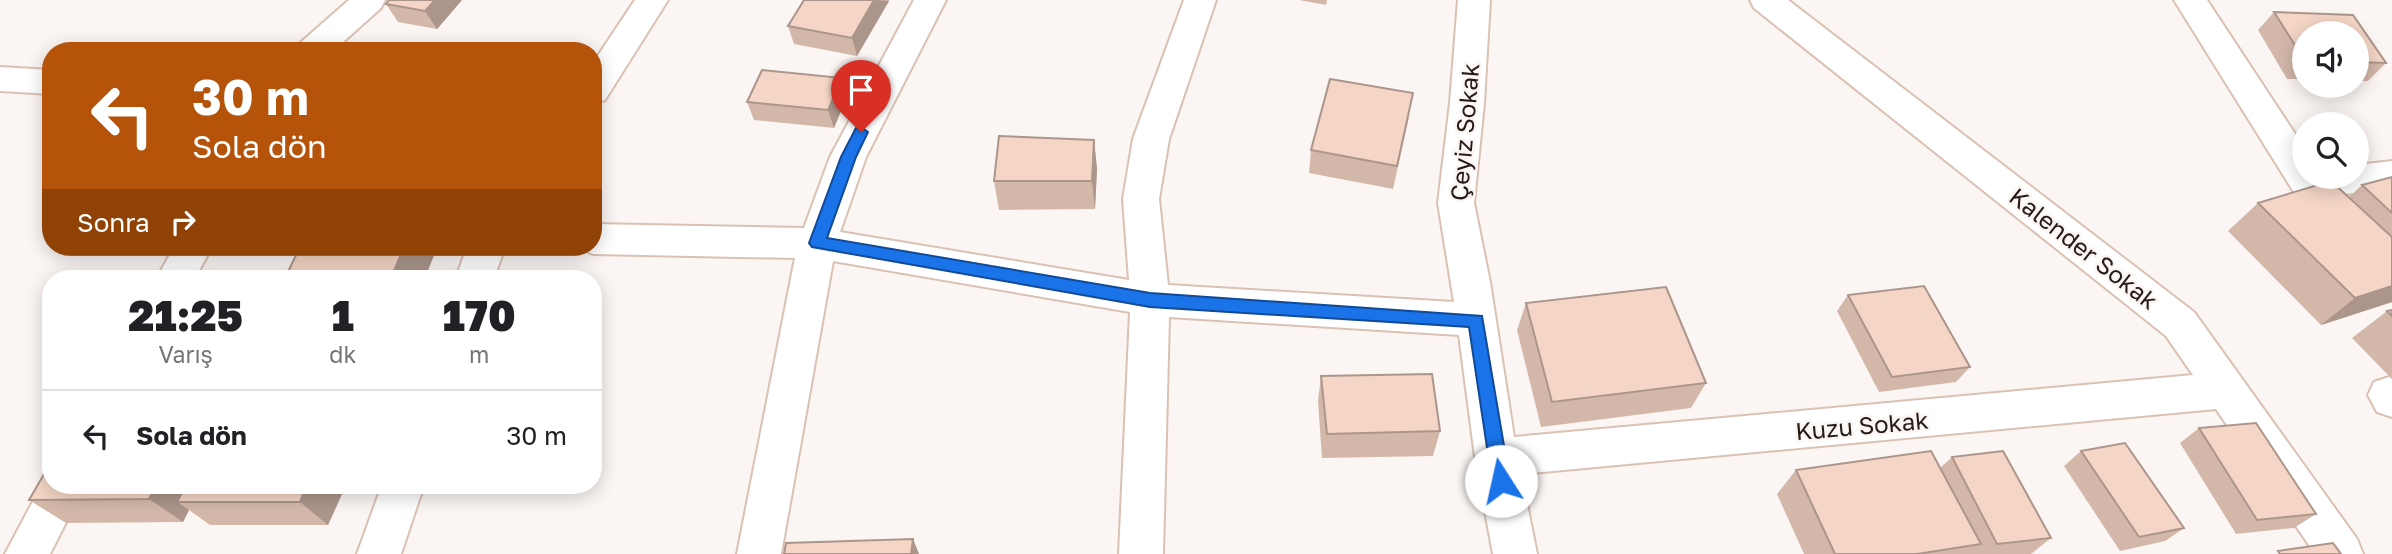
<!DOCTYPE html>
<html lang="tr">
<head>
<meta charset="utf-8">
<style>
  body { margin:0; font-family:"Golos Text",sans-serif; background:#f6f6f6; color:#202124; height:100vh; display:flex; flex-direction:column; font-size:26px; white-space:nowrap }
  * { box-sizing:border-box; margin:0 }
  p { font-size:23px; color:#757577 }
  .icon { flex:none; width:38px; height:38px; fill:none; stroke:currentColor; stroke-width:2; stroke-linecap:round; stroke-linejoin:round }
  .map { position:relative; flex:1; overflow:hidden }
  .panel { position:absolute; left:42px; top:270px; width:560px; height:224px; display:flex; flex-direction:column; background:#fff; border-radius:28px; box-shadow:0 4px 18px #0003 }
  .panel>* { flex:none }
  .banner { position:absolute; left:42px; top:42px; width:560px; height:214px; border-radius:28px; box-shadow:0 4px 18px #0003; background:#b45309; color:#fff; overflow:hidden }
  .buttons { position:absolute; left:2292px; top:21px; display:grid; gap:14px }
  .buttons a { display:grid; place-items:center; width:77px; height:77px; border-radius:50%; background:#fff; box-shadow:0 4px 18px #0003; font-size:35px }
  .pin { position:absolute; display:grid; place-items:center; width:60px; height:60px; color:#fff; margin:-72px -30px; border-radius:50% 50% 50% 0; rotate:-45deg; box-shadow:0 0 7px #0007 }
  .pin .icon { rotate:45deg }
  .me { position:absolute; width:77px; margin:-38px; rotate:350deg; stroke-linejoin:round; filter:drop-shadow(0 0 5px #0008) }
  .turn { display:flex; align-items:center; gap:24px; height:147px; padding:0 35px; font-size:32px }
  .turn .icon { width:91px; height:91px; stroke-width:2.5 }
  .turn b { display:block; font-size:49px; line-height:60px }
  .then { display:flex; align-items:center; height:66px; padding:0 35px; background:#0003; gap:14px; font-size:26px }
  .eta { display:flex; justify-content:space-evenly; align-items:center; height:119px; text-align:center }
  .eta b { font-size:42px; font-weight:800; line-height:49px }
  ul { padding:0; list-style:none }
  li { display:flex; align-items:center; gap:21px; height:91px; padding:0 35px; border-top:2px solid #e0e0e0 }
  li div { flex:1 }
  li b { display:block; font-size:26px }
  li em { font-style:normal }
  .map>svg:first-child { display:block }
  .lines { fill:none; stroke-linecap:round; stroke-linejoin:round }
  .minor-casing { stroke:#dbc1b4; stroke-width:4 }
  .minor { fill:#fff; fill-rule:evenodd }
  .wall { fill:#d3b8aa }
  .shaded-wall { fill:#ac968b }
  .building { fill:#f5d6c6; stroke:#ac968b; stroke-width:2 }
  .route { fill:#1a73e8; stroke:#114b97; stroke-width:2 }
  .labels { text-anchor:middle; dominant-baseline:central; stroke-width:5; stroke-linejoin:round; paint-order:stroke }
  .street-label { font-size:24px; fill:#261c17; stroke:#fbf6f3 }
</style>
</head>
<body>
<div class="map">
<svg width="2392" height="554" viewBox="0 0 2392 554">
  <rect width="100%" height="100%" fill="#fbf6f3"/>
  <g class="lines">
    <!-- minor casing -->
    <g class="minor-casing">
      <g id="minor">
        <path d="M349,0H385L381,8L333,51H295L300,43Z"/>
        <path d="M635,0H668L605,100L593,103V63Z"/>
        <path d="M914,0H946L866,157L840,232L1129,280L1123,199L1133,139L1184,0H1216L1169,139L1159,199L1168,285L1454,302L1438,203L1450,103L1458,0H1490L1484,103L1474,203L1490,282L1514,437L2193,375L2166,336L1754,8L1750,0H1788L2194,312L2357,539L2363,554H2315L2216,409L1521,474L1537,554H1493L1475,457L1459,335L1169,317L1163,554H1119L1130,312L833,261L781,554H737L795,258L593,254L578,247H593V224L804,228L830,157Z"/>
        <path d="M2174,0H2207L2305,149V177H2357V165L2392,161V189L2308,198L2295,194Z"/>
        <path d="M0,67L51,70V94L0,91Z"/>
        <path d="M174,247H212L195,278H157Z"/>
        <path d="M467,247H505L494,278H456Z"/>
        <path d="M2389,377L2392,378V417L2377,412L2368,395L2374,382Z"/>
        <path d="M49,471L51,485H85L50,554H5Z"/>
        <path d="M382,485H424L401,554H357Z"/>
      </g>
    </g>
    <!-- minor -->
    <use href="#minor" class="minor"/>
  </g>
  <!-- wall -->
  <g class="wall">
    <path d="M389,0H462L437,29L398,22L386,4Z"/>
    <path d="M804,0H889V1L857,56L794,44L788,26Z"/>
    <path d="M1299,0H1327L1326,5Z"/>
    <path d="M2274,12L2353,15L2386,63L2368,81H2357V33H2305V79H2287L2258,30Z"/>
    <path d="M842,78L847,96L834,128L754,120L747,102Z"/>
    <path d="M1409,117L1393,189L1309,173L1311,150Z"/>
    <path d="M1094,140L1097,169L1095,209L999,210L994,181Z"/>
    <path d="M2392,177V302L2321,325L2228,231L2258,203L2349,197L2362,185Z"/>
    <path d="M1848,295L1970,367L1956,382L1879,392L1837,311Z"/>
    <path d="M1526,303L1706,383L1691,408L1541,427L1517,330Z"/>
    <path d="M2392,310V379L2352,338L2387,311Z"/>
    <path d="M1321,376L1440,431L1433,456L1322,458L1318,401Z"/>
    <path d="M2199,428L2316,514L2294,528L2236,534L2180,443Z"/>
    <path d="M2081,451L2184,528L2165,541L2120,551L2064,466Z"/>
    <path d="M1952,457L2051,538L2031,554H1804L1777,494L1796,470L1940,468Z"/>
    <path d="M346,485L328,525H210L189,510L183,522L66,523L29,500Z"/>
  </g>
  <!-- shaded-wall -->
  <g class="shaded-wall">
    <path d="M435,0H462L437,29L425,11Z"/>
    <path d="M874,0L889,1L857,56L852,38Z"/>
    <path d="M842,78L847,96L834,128L828,110Z"/>
    <path d="M1094,140L1097,169L1095,209L1092,181Z"/>
    <path d="M404,247H431L435,253L425,278H391Z"/>
    <path d="M2392,286V302L2321,325L2355,298Z"/>
    <path d="M156,485H201L177,502L189,510L183,522L149,499Z"/>
    <path d="M307,485H346L328,525L300,502Z"/>
    <path d="M913,539L919,554H911Z"/>
  </g>
  <!-- building -->
  <g class="building">
    <path d="M389,0H435L425,11L386,4Z"/>
    <path d="M804,0H874L852,38L788,26Z"/>
    <path d="M2274,12L2353,15L2386,63L2357,62V33H2305V61Z"/>
    <path d="M762,70L842,78L828,110L747,102Z"/>
    <path d="M1330,79L1413,93L1397,166L1311,150Z"/>
    <path d="M999,136L1094,140L1092,181H994Z"/>
    <path d="M2392,177V213L2362,185Z"/>
    <path d="M2331,181L2392,237V286L2355,298L2258,203Z"/>
    <path d="M300,247H404L391,278H285Z"/>
    <path d="M1924,286L1970,367L1892,377L1848,295Z"/>
    <path d="M1666,287L1706,383L1552,402L1526,303Z"/>
    <path d="M2392,310V316L2387,311Z"/>
    <path d="M1432,374L1440,431L1327,434L1321,376Z"/>
    <path d="M2256,423L2316,514L2257,520L2199,428Z"/>
    <path d="M2125,443L2184,528L2139,537L2081,451Z"/>
    <path d="M1931,451L1981,544L1917,554H1835L1796,470Z"/>
    <path d="M2003,451L2051,538L1997,544L1952,457Z"/>
    <path d="M51,462V485H156L149,499L29,500Z"/>
    <path d="M186,485H307L300,502H177Z"/>
    <path d="M913,539L911,554H784L786,543Z"/>
    <path d="M2333,543L2341,554H2280L2278,551Z"/>
  </g>
  <!-- route -->
  <path class="route" d="M861,127L868,132L856,157L827,238L1150,293L1482,316L1510,481L1507,487L1501,489L1495,487L1492,481L1469,327L1150,307L812,247L809,243L841,157L856,128Z"/>
  <g class="labels">
    <!-- street labels -->
    <g class="street-label">
      <text transform="translate(1464 132) rotate(-85)">Çeyiz Sokak</text>
      <text transform="translate(2084 248) rotate(38)">Kalender Sokak</text>
      <text transform="translate(1862 425) rotate(-5)">Kuzu Sokak</text>
    </g>
  </g>
</svg>
<div class="buttons">
<a><svg class="icon" aria-label="sound" viewBox="0 0 24 24"><path d="M4 9h4l5-4v14l-5-4H4zM17 9q2 3 0 6"/></svg></a>
<a><svg class="icon" aria-label="search" viewBox="0 0 24 24"><circle cx="10" cy="10" r="6"/><path d="M15 15l6 6"/></svg></a>
</div>
<div class="pin" style="left:861px;top:132px;background:#d93025"><svg class="icon" aria-label="arrive" viewBox="0 0 24 24"><path d="M6 21V4h12l-3 4 3 4H6"/></svg></div>
<svg class="me" style="left:1501px;top:481px" viewBox="-20 -20 40 40"><circle r="19" fill="#fff"/><path d="M0-13L10 11 0 6-10 11z" fill="#1a73e8"/></svg>
<div class="banner">
<div class="turn"><svg class="icon" aria-label="left" viewBox="0 0 24 24"><path d="M17 20v-9H6M10 6l-5 5 5 5"/></svg><div><b>30 m</b>Sola dön</div></div>
<div class="then">Sonra<svg class="icon" aria-label="right" viewBox="0 0 24 24"><path d="M7 20v-9h11M14 6l5 5-5 5"/></svg></div>
</div>
<section class="panel">
<div class="eta">
<div><b>21:25</b><p>Varış</p></div>
<div><b>1</b><p>dk</p></div>
<div><b>170</b><p>m</p></div>
</div>
<ul>
<li><svg class="icon" aria-label="left" viewBox="0 0 24 24"><path d="M17 20v-9H6M10 6l-5 5 5 5"/></svg><div><b>Sola dön</b></div><em>30 m</em></li>
</ul>
</section>
</div>
</body>
</html>
